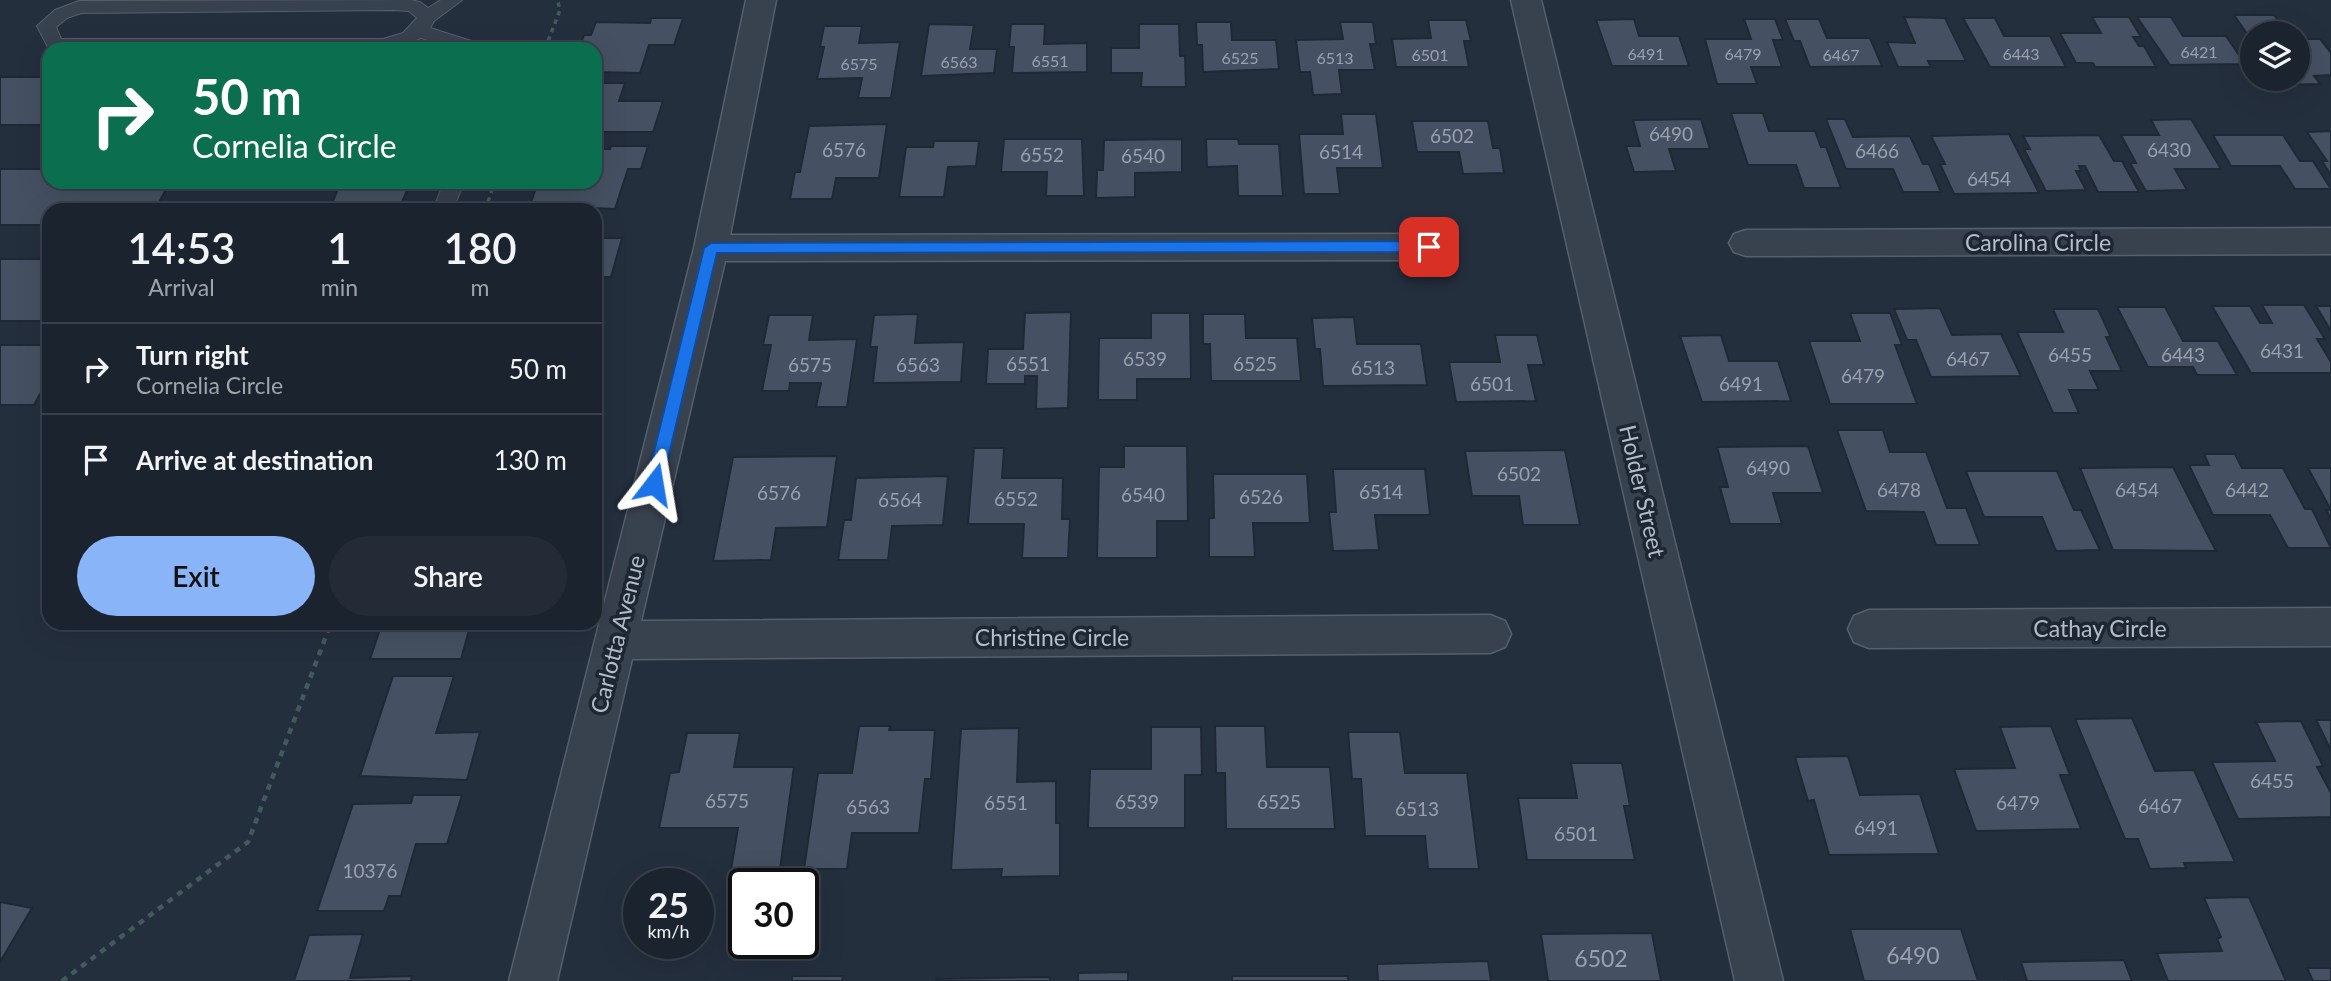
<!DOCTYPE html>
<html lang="en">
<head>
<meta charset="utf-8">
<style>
  body { margin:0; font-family:Lato,sans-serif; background:#242b36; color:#f1f3f6; height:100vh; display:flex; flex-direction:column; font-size:26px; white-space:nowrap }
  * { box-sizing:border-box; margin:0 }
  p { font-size:23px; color:#a0a4aa }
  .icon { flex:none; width:38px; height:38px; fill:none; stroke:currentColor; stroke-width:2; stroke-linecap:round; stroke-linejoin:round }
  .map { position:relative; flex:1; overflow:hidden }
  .sheet { position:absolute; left:42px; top:203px; width:560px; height:427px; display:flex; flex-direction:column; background:#1b232e; border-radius:21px; box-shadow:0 7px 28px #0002,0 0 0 2px #39404a }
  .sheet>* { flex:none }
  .top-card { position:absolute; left:42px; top:42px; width:560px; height:147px; border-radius:21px; box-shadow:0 7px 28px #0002,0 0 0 2px #39404a; background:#0b6e4f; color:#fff; overflow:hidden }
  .controls { position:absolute; left:2240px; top:21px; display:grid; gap:14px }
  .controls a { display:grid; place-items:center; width:70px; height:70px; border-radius:50%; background:#1b232e; box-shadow:0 7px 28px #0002,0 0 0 2px #39404a; font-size:35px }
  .speed { position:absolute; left:623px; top:868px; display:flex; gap:14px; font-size:35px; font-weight:700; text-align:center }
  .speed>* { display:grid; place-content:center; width:91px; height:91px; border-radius:50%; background:#1b232e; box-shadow:0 7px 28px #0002,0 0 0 2px #39404a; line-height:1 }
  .speed small { font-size:18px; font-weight:400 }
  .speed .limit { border:4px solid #111; border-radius:10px; background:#fff; color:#111 }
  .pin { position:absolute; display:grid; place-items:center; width:60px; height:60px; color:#fff; margin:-30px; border-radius:14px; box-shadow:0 4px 10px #0006 }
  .me { position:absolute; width:77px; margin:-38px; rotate:14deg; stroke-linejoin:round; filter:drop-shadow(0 0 5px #0008) }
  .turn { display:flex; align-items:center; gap:24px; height:147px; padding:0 35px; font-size:32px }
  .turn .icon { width:91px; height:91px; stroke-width:2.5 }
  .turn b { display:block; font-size:49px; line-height:60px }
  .eta { display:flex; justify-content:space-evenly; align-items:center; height:119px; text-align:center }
  .eta b { font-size:42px; font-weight:600; line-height:49px }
  .action { display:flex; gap:14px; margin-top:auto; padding:14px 35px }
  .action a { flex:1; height:80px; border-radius:42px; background:#8ab4f8; color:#111; font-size:28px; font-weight:600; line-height:80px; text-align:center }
  .action a+a { background:#242b36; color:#f1f3f6 }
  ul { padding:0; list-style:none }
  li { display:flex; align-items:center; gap:21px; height:91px; padding:0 35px; border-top:2px solid #39404a }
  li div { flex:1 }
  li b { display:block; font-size:26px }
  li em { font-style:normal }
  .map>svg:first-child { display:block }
  .building { fill:#455162; stroke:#1f2835; stroke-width:2 }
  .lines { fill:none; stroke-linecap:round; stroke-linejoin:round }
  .service-casing { stroke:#565f6c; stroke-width:2 }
  .minor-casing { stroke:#565f6c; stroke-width:3 }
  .tertiary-casing { stroke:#565f6c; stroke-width:3 }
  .path-far1 { stroke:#44595c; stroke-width:3.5; stroke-dasharray:4.5 4.5; stroke-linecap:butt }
  .path { stroke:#44595c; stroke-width:4.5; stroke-dasharray:6 6; stroke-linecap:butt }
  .service { fill:#38414e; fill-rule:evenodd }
  .minor { fill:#38414e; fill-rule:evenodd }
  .tertiary { fill:#38414e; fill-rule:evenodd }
  .route { fill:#1a73e8; stroke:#114b97; stroke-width:2 }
  .labels { text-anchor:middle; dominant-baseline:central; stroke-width:7; stroke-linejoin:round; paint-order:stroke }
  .far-number-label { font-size:16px; fill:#98a1af }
  .number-label { font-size:19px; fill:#98a1af }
  .street-label { font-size:23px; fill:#b4bcc9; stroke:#1d2633 }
  .near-number-label { font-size:23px; fill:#98a1af }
</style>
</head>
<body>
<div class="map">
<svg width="2331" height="981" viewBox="0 0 2331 981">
  <rect width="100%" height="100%" fill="#242f3e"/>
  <!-- building -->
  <g class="building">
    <path d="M2234,15H2274L2288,33H2252V41Z"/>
    <path d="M1904,17L1945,18L1966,61H1928L1931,67H1898L1887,42L1915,43Z"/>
    <path d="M2092,17H2129L2141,37H2133L2139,46H2144L2156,67H2095L2093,63H2076L2060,33H2101Z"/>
    <path d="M2137,17H2171L2183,36H2226L2245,64L2170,65Z"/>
    <path d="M651,18H683L674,45H649L640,73L595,72L599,58H595V49H579L584,35H591L596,22L650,23Z"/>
    <path d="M1963,18H1995L2004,36H2050L2066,67H1990Z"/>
    <path d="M1634,19L1639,36H1679L1689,66H1612L1596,20Z"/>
    <path d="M1744,19H1775L1783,40H1773L1782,67H1751L1757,84H1717L1705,39H1751Z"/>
    <path d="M1785,19H1819L1827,38H1870L1882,66L1810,67L1800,41H1794Z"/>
    <path d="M1428,20H1466L1471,41H1464L1469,67H1396L1392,39L1431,38Z"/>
    <path d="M1196,22H1231L1232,40H1276L1279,69L1203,72L1202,45H1197Z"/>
    <path d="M1340,22H1373L1376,44H1370L1375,70H1339L1342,94L1313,95L1310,72H1300L1296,40L1343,39Z"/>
    <path d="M929,24L974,25L970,49H997L994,73L921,76Z"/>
    <path d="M1011,24H1045L1044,44L1087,43V72L1012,73L1014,47H1009Z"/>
    <path d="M1139,24H1179L1180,56H1185L1186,87H1141L1142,73H1111V48H1139Z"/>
    <path d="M824,26H862L859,43L900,42L891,98H858L862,78L817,79L824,47H820Z"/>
    <path d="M2298,39H2320L2331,53V75L2314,76L2320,84L2281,85L2277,79H2298Z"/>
    <rect x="0" y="77" width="49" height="48"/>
    <path d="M595,83H625L619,101H663L653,132H595Z"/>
    <path d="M1731,113H1763L1769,131H1815L1821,147H1826L1841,188H1804L1796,165H1748Z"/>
    <path d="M1341,114H1376L1383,168H1337L1340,194H1304L1299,134H1343Z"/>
    <path d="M1701,119L1710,149H1669L1676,171L1634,172L1626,146H1640L1633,120Z"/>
    <path d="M1826,119H1845L1853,137L1910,136L1923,164H1929L1941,192H1903L1893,169H1846Z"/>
    <path d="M2191,119L2221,169H2175L2187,190L2146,191L2130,163H2136L2121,135H2159L2151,120Z"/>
    <path d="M1412,121H1488L1493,148H1500L1504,173L1463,174L1459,152H1417Z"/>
    <path d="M887,124L879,178H836L832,199H790L795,172H800L809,126Z"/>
    <path d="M2331,131V175L2322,161H2327L2307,132Z"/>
    <path d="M2009,134L2039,193L1954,194L1940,164H1945L1931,136Z"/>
    <path d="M2099,135L2114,161H2122L2139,192H2098L2085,166H2079L2081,171H2076L2086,190L2046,191L2024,149H2030L2023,136Z"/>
    <path d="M2213,135H2283L2300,161H2313L2331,189H2295L2280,166H2231Z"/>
    <path d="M1004,139H1082L1084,196H1046L1047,172H1001Z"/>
    <path d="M1182,139V172L1135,173V197L1096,198L1097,170H1103L1104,140Z"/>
    <path d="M1206,139H1238L1239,144H1279L1283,196H1238L1237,166L1207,167Z"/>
    <path d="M934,141H979L976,166L948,167L944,197H899L906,147H933Z"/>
    <path d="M611,146H648L641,169H628L615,209L546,206L529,208L538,182H595V149H610Z"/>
    <path d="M0,169H49V182H170L155,210H49V225H0Z"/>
    <path d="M341,182H411L402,202L332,203Z"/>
    <path d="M595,238H622L611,277H595Z"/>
    <rect x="0" y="259" width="49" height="62"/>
    <path d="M2262,305H2304L2325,339H2317L2331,362V373H2251L2212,306H2250L2260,323H2272Z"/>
    <path d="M2316,306H2331V331Z"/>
    <path d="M2117,307H2165L2183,341H2218L2237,375H2197L2193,367H2148Z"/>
    <path d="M1940,308L1952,335L2001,334L2021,376L1931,377L1916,340H1907L1894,309Z"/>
    <path d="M2053,309H2098L2111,337H2106L2122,371H2090L2099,390H2069L2079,413H2053L2017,332H2063Z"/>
    <path d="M1071,312L1068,408L1036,409L1037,376H1025V384H986L988,349H1023L1025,313Z"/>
    <path d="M1151,313H1190L1191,379H1137V400H1098L1099,338H1151Z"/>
    <path d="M1850,313H1890L1902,345H1895L1917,404H1830L1809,341H1860Z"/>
    <path d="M918,314L915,343L964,342L961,382L873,383L877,347H870L874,315Z"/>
    <path d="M1203,314H1245L1246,338H1297L1301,381H1211L1210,344H1203Z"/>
    <path d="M769,315H813L809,340L857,339L847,407H816L821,383H790L789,391H762L771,345H763Z"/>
    <path d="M1354,317L1357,344H1421L1427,385L1323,386L1320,349H1315L1312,318Z"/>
    <path d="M1495,335H1537L1544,365H1528L1536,401L1456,402L1449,362H1500Z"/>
    <path d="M1721,335L1729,361H1778L1791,401L1702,402L1680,336Z"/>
    <path d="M0,345H49V378L34,405H0Z"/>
    <path d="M1837,430H1883L1890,452H1926L1947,508H1966L1980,545H1936L1924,512L1866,511Z"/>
    <path d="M1124,446H1187L1188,521H1157V558H1097L1099,467H1124Z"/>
    <path d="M1808,446L1823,493H1773L1782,524H1730L1720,487H1728L1717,447Z"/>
    <path d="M974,448H1004L1002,478H1063L1062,519H1070L1068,558H1022L1024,524H968Z"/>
    <path d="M1565,450L1580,525H1523L1519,496H1472L1465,451Z"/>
    <path d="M2204,454H2235L2242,468H2283L2305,509H2312L2331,548H2288L2270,515H2213L2189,465H2209Z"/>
    <path d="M837,456L827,527L776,528L771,560L713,561L733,457Z"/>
    <path d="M2173,467L2216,551L2113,550L2080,468Z"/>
    <path d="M2308,468H2331V519L2326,510H2331Z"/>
    <path d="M1333,469H1425L1430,515H1375L1379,550L1333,551L1329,512H1336Z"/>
    <path d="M1966,471H2057L2074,510H2081L2100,550L2056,551L2042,517H1984Z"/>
    <path d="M1213,474H1307L1310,523H1253L1255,557H1209V518H1214Z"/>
    <path d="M948,476L943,525L892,526L888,560H838L844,520H851L856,478Z"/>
    <path d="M382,623H471L461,659H370Z"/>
    <path d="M393,676H454L436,733L480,732L467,780L360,776Z"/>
    <path d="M2132,718L2155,771L2194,770L2235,862L2184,863L2186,868L2150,869L2138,839H2125L2075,719Z"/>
    <path d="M2316,720H2331V750Z"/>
    <path d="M2301,721L2323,766L2317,767L2331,793V817L2238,819L2212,762L2275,761L2256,722Z"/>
    <path d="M859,726H890L889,730H935L931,779H925L919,833H852L847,869H804L818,773H852Z"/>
    <path d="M1215,726H1265L1267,767H1330L1335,829H1226L1225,773H1216Z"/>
    <path d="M2051,726L2070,775H2060L2081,829L1976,831L1954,769L2015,768L2000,727Z"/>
    <path d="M1151,727H1201L1202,775H1185V828H1088L1090,769H1151Z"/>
    <path d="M1019,728L1017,782L1056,781V823H1060V876L1001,877L1002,869L951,870L961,729Z"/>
    <path d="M1348,732H1400L1405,773H1467L1479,869H1428L1425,836H1365L1361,779H1352Z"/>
    <path d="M687,733H740L734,767H794L778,884H744V893H727L738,828H659L670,773L679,772Z"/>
    <path d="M1848,756L1860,795L1920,794L1939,854L1829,855L1814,800L1808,801L1795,757Z"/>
    <path d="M1571,763H1622L1630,806H1624L1635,860H1527L1518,798H1577Z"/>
    <path d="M413,795H462L447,844H416L401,896H389L384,911H317L353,804L411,803Z"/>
    <path d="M2249,897L2286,981H2168L2157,953L2222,951L2217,939L2221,937L2204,898Z"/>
    <path d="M0,902L32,908L0,962Z"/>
    <path d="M1850,929H1961L1978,981H1864Z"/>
    <path d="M1652,933L1661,981H1548L1541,934Z"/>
    <path d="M363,934L350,978L412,976L411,981H294L309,935Z"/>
    <path d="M2124,960L2132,981H2007H2027L2021,962Z"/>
    <path d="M1488,961L1491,981H1378L1377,964Z"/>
    <path d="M2307,968H2331V981H2313Z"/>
    <path d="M1128,972V981H1078V973Z"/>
    <path d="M792,976H843L842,981H792Z"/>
    <rect x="1232" y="976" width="116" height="5"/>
    <path d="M1050,977V981H936V979Z"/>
  </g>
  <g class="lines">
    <!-- service casing -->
    <g class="service-casing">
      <g id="service">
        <path d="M411,0L420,2L428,8L441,0H462L434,21L430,28L484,45L487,49H458L421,38L393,49H49L37,26L55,10L79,1ZM393,10L409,11L417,18L403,33L383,39H61L56,27L67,18L81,13Z"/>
        <path d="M444,182H464L453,210H433Z"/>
      </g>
    </g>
    <!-- minor casing -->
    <g class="minor-casing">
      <g id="minor">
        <path d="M746,0H776L730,235L1429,234L1441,238L1446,247L1441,256L1429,260L725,261L641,621L1490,615L1505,621L1511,634L1505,647L1490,653L632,659L557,981H509L694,248Z"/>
        <path d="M2331,228V254L1746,256L1734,252L1729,243L1734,234L1746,230Z"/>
        <path d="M2331,608V646L1869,648L1854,642L1848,629L1854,616L1869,610Z"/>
      </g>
    </g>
    <!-- tertiary casing -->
    <g class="tertiary-casing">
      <path id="tertiary" d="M1511,0H1541L1783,981H1735Z"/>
    </g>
    <!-- path-far1 -->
    <g class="path-far1">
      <path d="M545,49L560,10L558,2"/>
      <path d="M485,210L495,182"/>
    </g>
    <!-- path -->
    <path class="path" d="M62,981L248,842L331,623"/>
    <!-- service -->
    <use href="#service" class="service"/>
    <!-- minor -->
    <use href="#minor" class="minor"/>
    <!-- tertiary -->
    <use href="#tertiary" class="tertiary"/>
  </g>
  <!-- route -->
  <path class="route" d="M1429,241L1436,247L1429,252L717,253L662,484L659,488H648L646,484L704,248L711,243Z"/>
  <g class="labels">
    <!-- far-number labels -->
    <g class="far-number-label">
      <text x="2199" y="51">6421</text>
      <text x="1646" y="53">6491</text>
      <text x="1743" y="53">6479</text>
      <text x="2021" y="53">6443</text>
      <text x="1430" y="54">6501</text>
      <text x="1841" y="54">6467</text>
      <text x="1240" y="57">6525</text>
      <text x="1335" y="57">6513</text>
      <text x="1050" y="60">6551</text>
      <text x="959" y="61">6563</text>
      <text x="859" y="63">6575</text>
    </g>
    <!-- number labels -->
    <g class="number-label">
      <text x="1671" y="133">6490</text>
      <text x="1452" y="135">6502</text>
      <text x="844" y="149">6576</text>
      <text x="2169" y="149">6430</text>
      <text x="1877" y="150">6466</text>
      <text x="1341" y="151">6514</text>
      <text x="1042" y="154">6552</text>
      <text x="1143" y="155">6540</text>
      <text x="1989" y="178">6454</text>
      <text x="2282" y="350">6431</text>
      <text x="2070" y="354">6455</text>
      <text x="2183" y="354">6443</text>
      <text x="1145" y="358">6539</text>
      <text x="1968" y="358">6467</text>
      <text x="1028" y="363">6551</text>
      <text x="1255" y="363">6525</text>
      <text x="810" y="364">6575</text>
      <text x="918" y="364">6563</text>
      <text x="1373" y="367">6513</text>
      <text x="1863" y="375">6479</text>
      <text x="1492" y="383">6501</text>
      <text x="1741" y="383">6491</text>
      <text x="1768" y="467">6490</text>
      <text x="1519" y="473">6502</text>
      <text x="1899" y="489">6478</text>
      <text x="2137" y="489">6454</text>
      <text x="2247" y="489">6442</text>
      <text x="1381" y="491">6514</text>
      <text x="779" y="492">6576</text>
      <text x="1143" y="494">6540</text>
      <text x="1261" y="496">6526</text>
      <text x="1016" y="498">6552</text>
      <text x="900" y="499">6564</text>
      <text x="2272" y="780">6455</text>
      <text x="727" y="800">6575</text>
      <text x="1137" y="801">6539</text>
      <text x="1279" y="801">6525</text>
      <text x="1006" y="802">6551</text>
      <text x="2018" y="802">6479</text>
      <text x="2160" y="805">6467</text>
      <text x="868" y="806">6563</text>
      <text x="1417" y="808">6513</text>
      <text x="1876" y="827">6491</text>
      <text x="1576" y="833">6501</text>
      <text x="370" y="870">10376</text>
    </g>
    <!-- street labels -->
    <g class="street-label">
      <text x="2038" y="242">Carolina Circle</text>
      <text transform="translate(1643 491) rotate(77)">Holder Street</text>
      <text x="2100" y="628">Cathay Circle</text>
      <text transform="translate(617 634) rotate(-76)">Carlotta Avenue</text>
      <text x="1052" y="637">Christine Circle</text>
    </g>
    <!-- near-number labels -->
    <g class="near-number-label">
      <text x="1913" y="955">6490</text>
      <text x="1601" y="958">6502</text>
    </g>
  </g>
</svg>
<div class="controls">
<a><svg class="icon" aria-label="layers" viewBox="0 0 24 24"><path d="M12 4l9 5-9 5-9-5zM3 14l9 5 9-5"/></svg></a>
</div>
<div class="speed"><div>25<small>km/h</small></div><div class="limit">30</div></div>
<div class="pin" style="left:1429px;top:247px;background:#d93025"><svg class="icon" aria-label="arrive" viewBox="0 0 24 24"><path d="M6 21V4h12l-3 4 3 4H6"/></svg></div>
<svg class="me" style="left:654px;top:484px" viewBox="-20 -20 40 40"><path d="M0-17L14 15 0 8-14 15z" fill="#1a73e8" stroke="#fff" stroke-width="4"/></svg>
<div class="top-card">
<div class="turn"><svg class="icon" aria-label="right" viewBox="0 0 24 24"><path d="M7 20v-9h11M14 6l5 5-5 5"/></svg><div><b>50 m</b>Cornelia Circle</div></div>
</div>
<section class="sheet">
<div class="eta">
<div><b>14:53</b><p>Arrival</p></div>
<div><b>1</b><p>min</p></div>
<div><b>180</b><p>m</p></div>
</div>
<ul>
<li><svg class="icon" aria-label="right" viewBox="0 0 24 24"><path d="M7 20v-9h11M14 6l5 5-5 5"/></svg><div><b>Turn right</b><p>Cornelia Circle</p></div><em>50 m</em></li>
<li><svg class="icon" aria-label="arrive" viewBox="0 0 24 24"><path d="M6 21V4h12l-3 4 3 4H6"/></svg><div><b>Arrive at destination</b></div><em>130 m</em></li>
</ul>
<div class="action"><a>Exit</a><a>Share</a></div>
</section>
</div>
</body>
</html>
